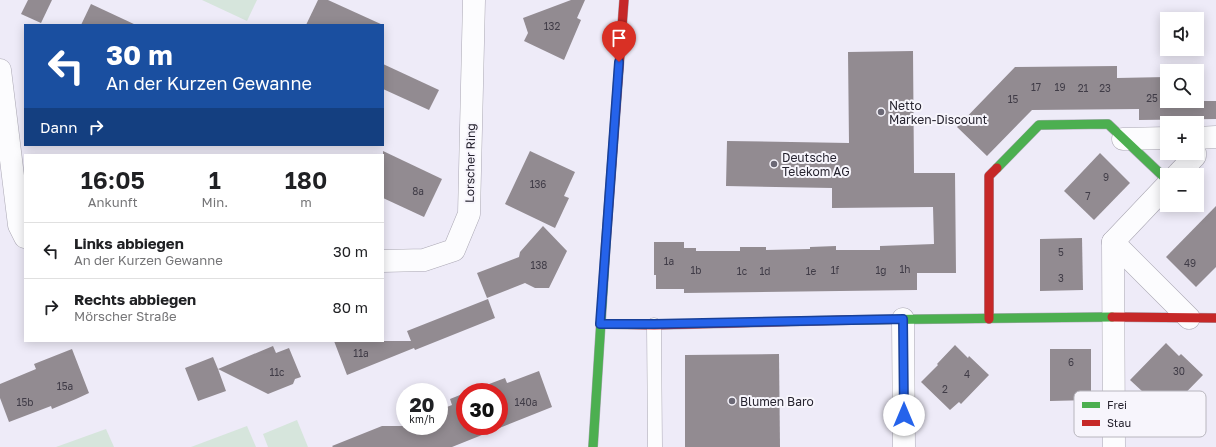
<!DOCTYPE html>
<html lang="de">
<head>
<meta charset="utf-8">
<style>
  body { margin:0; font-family:"Golos Text",sans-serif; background:#f2f2f2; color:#202124; height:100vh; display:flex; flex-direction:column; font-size:15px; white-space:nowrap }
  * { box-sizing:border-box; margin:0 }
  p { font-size:13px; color:#757577 }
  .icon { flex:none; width:22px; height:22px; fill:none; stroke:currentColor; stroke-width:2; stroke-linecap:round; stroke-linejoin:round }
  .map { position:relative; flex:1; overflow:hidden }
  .side { position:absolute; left:24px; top:154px; width:360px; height:188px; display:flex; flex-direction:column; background:#fff; border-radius:0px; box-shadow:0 2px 10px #0003 }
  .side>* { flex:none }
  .guide { position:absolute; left:24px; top:24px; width:360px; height:122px; border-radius:0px; box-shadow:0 2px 10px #0003; background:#1a4fa0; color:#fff; overflow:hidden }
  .controls { position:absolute; left:1160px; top:12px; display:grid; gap:8px }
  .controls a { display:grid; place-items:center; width:44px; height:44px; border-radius:0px; background:#fff; box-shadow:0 2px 10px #0003; font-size:20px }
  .speed { position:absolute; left:396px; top:383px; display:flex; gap:8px; font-size:20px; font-weight:700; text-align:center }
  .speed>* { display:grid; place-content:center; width:52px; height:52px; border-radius:50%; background:#fff; box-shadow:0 2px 10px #0003; line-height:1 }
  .speed small { font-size:10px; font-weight:400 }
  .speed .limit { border:6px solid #d22; background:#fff; color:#111 }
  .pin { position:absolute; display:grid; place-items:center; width:34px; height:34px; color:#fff; margin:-41px -17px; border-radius:50% 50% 50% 0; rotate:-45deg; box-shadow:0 0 4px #0007 }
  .pin .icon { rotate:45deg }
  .me { position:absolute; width:44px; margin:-22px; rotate:0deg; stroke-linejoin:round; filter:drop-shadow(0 0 3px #0008) }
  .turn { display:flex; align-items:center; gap:14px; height:84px; padding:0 16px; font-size:18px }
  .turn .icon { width:52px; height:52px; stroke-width:2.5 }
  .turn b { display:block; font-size:28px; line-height:34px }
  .then { display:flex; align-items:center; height:38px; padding:0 16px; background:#0003; gap:8px; font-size:15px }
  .eta { display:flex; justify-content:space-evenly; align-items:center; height:68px; text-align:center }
  .eta b { font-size:24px; font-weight:600; line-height:28px }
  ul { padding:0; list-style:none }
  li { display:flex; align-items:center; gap:12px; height:56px; padding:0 16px; border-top:1px solid #e0e0e0 }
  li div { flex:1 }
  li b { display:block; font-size:15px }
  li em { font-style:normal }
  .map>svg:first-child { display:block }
  .green { fill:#d6e5dc }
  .building { fill:#928b91 }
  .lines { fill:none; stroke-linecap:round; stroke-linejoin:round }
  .lane-casing { stroke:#aba8b4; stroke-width:15 }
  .street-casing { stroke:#aba8b4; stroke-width:23 }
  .fast-casing { stroke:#aba8b4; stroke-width:10 }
  .jam-casing { stroke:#aba8b4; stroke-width:10 }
  .lane { stroke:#fcfcfe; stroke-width:14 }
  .street { stroke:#fcfcfe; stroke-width:22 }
  .fast { stroke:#4caf50; stroke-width:9 }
  .jam { stroke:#c62828; stroke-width:9 }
  .route-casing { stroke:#184099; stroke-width:10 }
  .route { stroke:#2563eb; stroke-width:7 }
  .poi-dot { fill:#6b6875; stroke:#f7f5fc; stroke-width:1.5 }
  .labels { text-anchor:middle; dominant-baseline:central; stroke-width:4; stroke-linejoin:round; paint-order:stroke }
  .number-label { font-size:10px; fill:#403c47 }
  .poi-label { font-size:12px; fill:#25222e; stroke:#f7f5fc; text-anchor:start }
  .street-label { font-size:12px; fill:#25222e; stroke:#f7f5fc }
  .key { fill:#f7f5fc; stroke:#b8b6be; stroke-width:1 }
  .key-label { font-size:11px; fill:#25222e }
</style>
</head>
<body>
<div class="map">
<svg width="1216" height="447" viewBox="0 0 1216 447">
  <rect width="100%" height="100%" fill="#eeebf8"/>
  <!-- green -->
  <g class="green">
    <path d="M202,0H257L247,21Z"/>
    <path d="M297,420L308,447H268L263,434Z"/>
    <path d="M247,426L256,447H191Z"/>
    <path d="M106,429L114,447H56Z"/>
  </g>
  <!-- building -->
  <g class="building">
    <path d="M28,0H52L41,23L21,14Z"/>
    <path d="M318,0H328L383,25H306Z"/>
    <path d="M571,0H585L577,18L581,20L564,60L524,41L528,33L523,18Z"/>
    <path d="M91,4L136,25H81Z"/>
    <path d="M913,51L914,173H955L956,273H917V290L684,293V289H656V275H654V242H684V248H696V251H740V247H766V250L810,249V247L836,246V250H880V246L934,244L933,207L832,208V188L726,186L727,141L849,143L848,52Z"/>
    <path d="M383,64L439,90L429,110L383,89Z"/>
    <path d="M1117,66V78L1167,77V101H1216V119L1139,120V109L1032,110L987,156L957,127L1015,67Z"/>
    <path d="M383,151L442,179L424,217L383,198Z"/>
    <path d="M530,151L575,172L564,196L569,198L555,228L505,204Z"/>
    <path d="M1100,153L1130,183L1094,220L1064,191Z"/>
    <path d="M1216,206V267L1196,287L1166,257Z"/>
    <path d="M543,226L567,251L549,288H535L525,283L487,298L477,273L519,257L520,252Z"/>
    <path d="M1082,238L1083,290L1040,291V239Z"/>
    <path d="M488,299L495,318L415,350L414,348L347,375L334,341H411L407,331Z"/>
    <path d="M1166,343L1179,356L1181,354L1203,375L1163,416L1141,394L1143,392L1130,380Z"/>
    <path d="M955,345L968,358L969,356L989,375L961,404L959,402L950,410L921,382L938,365L937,364Z"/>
    <path d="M273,346L276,353L289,348L301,377L295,379L293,384L268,394L218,369L226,391L198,401L185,368L213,357L218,369Z"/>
    <path d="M72,349L89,393L76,399L52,409L51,406L9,422L0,398V384L36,369L34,364Z"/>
    <path d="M1050,349H1091V400L1050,401Z"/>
    <path d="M779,354L780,447H685V355Z"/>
    <path d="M539,371L552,407L452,447H333L332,446L382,426H439V410L452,405L450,399L465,393V426H499V392H468L505,378L507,383Z"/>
  </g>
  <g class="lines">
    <!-- lane casing -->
    <g class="lane-casing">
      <path id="lane" d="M654,325L655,447"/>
    </g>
    <!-- street casing -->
    <g class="street-casing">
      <g id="street">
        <path d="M0,70L19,225L25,237"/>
        <path d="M1197,138L1216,137"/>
        <path d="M1123,139L1167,138"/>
        <path d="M1177,175L1195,156V153"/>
        <path d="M1113,242L1189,318"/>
        <path d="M383,261L424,260L454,250L469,214L474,0"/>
        <path d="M903,319L904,447"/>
        <path d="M1114,447L1113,242L1167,185"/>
      </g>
    </g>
    <!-- fast casing -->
    <g class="fast-casing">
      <g id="fast">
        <path d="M997,168L1039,125L1108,124L1167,180"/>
        <path d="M850,320L1112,317"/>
        <path d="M593,447L606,242"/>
      </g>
    </g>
    <!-- jam casing -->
    <g class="jam-casing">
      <g id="jam">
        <path d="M606,242L624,0"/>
        <path d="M1112,317L1216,318"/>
        <path d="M989,319V176L997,168"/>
        <path d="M600,324L654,325L850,320"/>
      </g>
    </g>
    <!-- lane -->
    <use href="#lane" class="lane"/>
    <!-- street -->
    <use href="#street" class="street"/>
    <!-- fast -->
    <use href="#fast" class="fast"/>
    <!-- jam -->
    <use href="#jam" class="jam"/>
  </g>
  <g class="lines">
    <!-- route casing -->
    <g class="route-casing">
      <path id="route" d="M619,62L600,324H654L903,319L904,415"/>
    </g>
    <!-- route -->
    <use href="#route" class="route"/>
  </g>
  <!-- markers -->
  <g class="poi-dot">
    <circle cx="881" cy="112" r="4"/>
    <circle cx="774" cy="164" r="4"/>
    <circle cx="732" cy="401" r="4"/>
  </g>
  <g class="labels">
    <!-- number labels -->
    <g class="number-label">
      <text x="552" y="26">132</text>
      <text x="1036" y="87">17</text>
      <text x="1060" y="87">19</text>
      <text x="1083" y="88">21</text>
      <text x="1105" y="88">23</text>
      <text x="1152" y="98">25</text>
      <text x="1013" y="99">15</text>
      <text x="1106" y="177">9</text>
      <text x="538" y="184">136</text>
      <text x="418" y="191">8a</text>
      <text x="1088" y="196">7</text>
      <text x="1061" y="252">5</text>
      <text x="669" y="261">1a</text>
      <text x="1190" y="263">49</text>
      <text x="539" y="265">138</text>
      <text x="905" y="269">1h</text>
      <text x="696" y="270">1b</text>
      <text x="835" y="270">1f</text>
      <text x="881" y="270">1g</text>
      <text x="742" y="271">1c</text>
      <text x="765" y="271">1d</text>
      <text x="811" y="271">1e</text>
      <text x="1061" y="278">3</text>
      <text x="361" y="353">11a</text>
      <text x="1071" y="362">6</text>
      <text x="1179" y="371">30</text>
      <text x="277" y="372">11c</text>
      <text x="967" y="374">4</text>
      <text x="65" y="386">15a</text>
      <text x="945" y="389">2</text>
      <text x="25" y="402">15b</text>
      <text x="526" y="402">140a</text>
    </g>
    <!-- poi labels -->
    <g class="poi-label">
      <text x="889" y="105">Netto<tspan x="889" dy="14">Marken-Discount</tspan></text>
      <text x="782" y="157">Deutsche<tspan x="782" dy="14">Telekom AG</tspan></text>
      <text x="740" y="401">Blumen Baro</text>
    </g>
    <!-- street labels -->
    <g class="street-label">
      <text transform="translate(470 163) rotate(-89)">Lorscher Ring</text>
    </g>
  </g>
  <!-- legend -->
  <rect x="1074" y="391" width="132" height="46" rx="6" class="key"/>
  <rect x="1082" y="402" width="18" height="6" fill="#4caf50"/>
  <rect x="1082" y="420" width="18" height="6" fill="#c62828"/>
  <g class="key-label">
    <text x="1107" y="409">Frei</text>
    <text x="1107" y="427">Stau</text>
  </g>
</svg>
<div class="controls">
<a><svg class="icon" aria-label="sound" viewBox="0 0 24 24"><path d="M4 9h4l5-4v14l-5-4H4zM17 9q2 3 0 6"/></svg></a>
<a><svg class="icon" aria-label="search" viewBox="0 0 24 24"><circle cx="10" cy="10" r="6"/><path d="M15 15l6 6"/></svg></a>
<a>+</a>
<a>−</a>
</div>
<div class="speed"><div>20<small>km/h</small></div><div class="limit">30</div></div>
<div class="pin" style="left:619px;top:62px;background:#d93025"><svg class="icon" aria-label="arrive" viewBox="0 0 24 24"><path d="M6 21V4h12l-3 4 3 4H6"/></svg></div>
<svg class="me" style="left:904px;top:415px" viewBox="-20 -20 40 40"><circle r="19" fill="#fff"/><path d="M0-13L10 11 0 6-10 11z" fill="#2563eb"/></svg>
<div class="guide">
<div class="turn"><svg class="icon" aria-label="left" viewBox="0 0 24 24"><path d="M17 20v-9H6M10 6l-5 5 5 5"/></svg><div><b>30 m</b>An der Kurzen Gewanne</div></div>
<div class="then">Dann<svg class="icon" aria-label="right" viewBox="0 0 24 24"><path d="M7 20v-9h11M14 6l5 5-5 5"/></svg></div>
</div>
<section class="side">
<div class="eta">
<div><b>16:05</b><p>Ankunft</p></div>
<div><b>1</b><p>Min.</p></div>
<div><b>180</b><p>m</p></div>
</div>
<ul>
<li><svg class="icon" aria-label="left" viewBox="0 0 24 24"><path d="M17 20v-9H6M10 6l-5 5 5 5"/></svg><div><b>Links abbiegen</b><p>An der Kurzen Gewanne</p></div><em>30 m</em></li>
<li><svg class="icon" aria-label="right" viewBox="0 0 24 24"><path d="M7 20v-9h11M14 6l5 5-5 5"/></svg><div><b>Rechts abbiegen</b><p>Mörscher Straße</p></div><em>80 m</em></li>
</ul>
</section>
</div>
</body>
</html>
